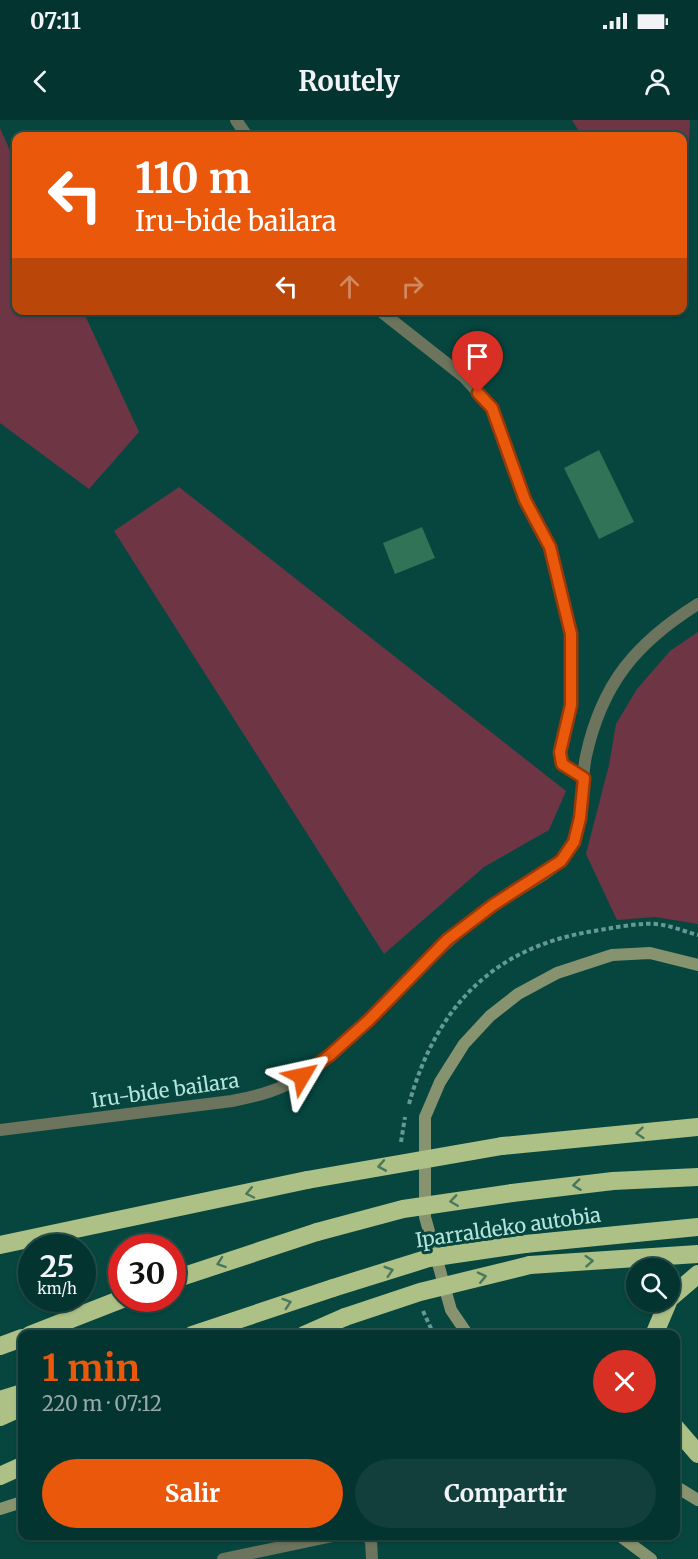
<!DOCTYPE html>
<html lang="es">
<head>
<meta charset="utf-8">
<style>
  body { margin:0; font-family:Merriweather,serif; background:#123f3b; color:#f1f3f6; height:100vh; display:flex; flex-direction:column; font-size:22px; white-space:nowrap }
  * { box-sizing:border-box; margin:0 }
  p { font-size:20px; color:#97aaaa }
  .icon { flex:none; width:33px; height:33px; fill:none; stroke:currentColor; stroke-width:2; stroke-linecap:round; stroke-linejoin:round }
  .map { position:relative; flex:1; overflow:hidden }
  .drawer { position:absolute; left:18px; top:1210px; width:662px; height:210px; display:flex; flex-direction:column; background:#04342f; border-radius:12px; box-shadow:0 2px 4px #0004,0 0 0 2px #254f4b }
  .drawer>* { flex:none }
  .banner { position:absolute; left:12px; top:12px; width:675px; height:183px; border-radius:12px; box-shadow:0 2px 4px #0004,0 0 0 2px #254f4b; background:#ea580c; color:#fff; overflow:hidden }
  .buttons { position:absolute; left:626px; top:1138px; display:grid; gap:12px }
  .buttons a { display:grid; place-items:center; width:54px; height:54px; border-radius:50%; background:#04342f; box-shadow:0 2px 4px #0004,0 0 0 2px #254f4b; font-size:30px }
  .speed { position:absolute; left:18px; top:1114px; display:flex; gap:12px; font-size:30px; font-weight:700; text-align:center }
  .speed>* { display:grid; place-content:center; width:78px; height:78px; border-radius:50%; background:#04342f; box-shadow:0 2px 4px #0004,0 0 0 2px #254f4b; line-height:1 }
  .speed small { font-size:15px; font-weight:400 }
  .speed .limit { border:9px solid #d22; background:#fff; color:#111 }
  .pin { position:absolute; display:grid; place-items:center; width:51px; height:51px; color:#fff; margin:-62px -26px; border-radius:50% 50% 50% 0; rotate:-45deg; box-shadow:0 0 6px #0007 }
  .pin .icon { rotate:45deg }
  .me { position:absolute; width:66px; margin:-33px; rotate:54deg; stroke-linejoin:round; filter:drop-shadow(0 0 4px #0008) }
  .turn { display:flex; align-items:center; gap:21px; height:126px; padding:0 24px; font-size:27px }
  .turn .icon { width:78px; height:78px; stroke-width:2.5 }
  .turn b { display:block; font-size:42px; line-height:51px }
  .lanes { display:flex; align-items:center; height:57px; padding:0 24px; background:#0003; justify-content:center; gap:30px; direction:ltr }
  .lanes .off { opacity:.35 }
  .round { display:grid; place-items:center; flex:none; width:63px; height:63px; border-radius:32px; background:#123f3b }
  .headline { display:flex; align-items:center; justify-content:space-between; height:102px; padding:0 24px }
  h1 { font-size:36px; font-weight:700; line-height:45px; color:#ea580c }
  .action { display:flex; gap:12px; margin-top:auto; padding:12px 24px }
  .action a { flex:1; height:69px; border-radius:36px; background:#ea580c; color:#fff; font-size:24px; font-weight:700; line-height:69px; text-align:center }
  .action a+a { background:#123f3b; color:#f1f3f6 }
  .status { display:flex; justify-content:space-between; align-items:center; height:42px; padding:0 30px; background:#04342f; direction:ltr }
  .status svg { height:16px; fill:currentColor }
  header { display:flex; justify-content:space-between; align-items:center; height:78px; padding:0 24px; background:#04342f; font-size:27px; font-weight:700 }
  .map>svg:first-child { display:block }
  .green { fill:#6e3645 }
  .building { fill:#307357 }
  .lines { fill:none; stroke-linecap:round; stroke-linejoin:round }
  .path { stroke:#639a93; stroke-width:4; stroke-dasharray:4.5 3; stroke-linecap:butt }
  .minor { stroke:#6c745d; stroke-width:12 }
  .tertiary { stroke:#6c745d; stroke-width:12 }
  .secondary { stroke:#86936e; stroke-width:12 }
  .motorway { stroke:#adc086; stroke-width:18 }
  .motorway-bridge { stroke:#adc086; stroke-width:18 }
  .oneway { stroke:#49775b }
  .route-casing { stroke:#983908; stroke-width:15 }
  .route { stroke:#ea580c; stroke-width:10 }
  .labels { text-anchor:middle; dominant-baseline:central; stroke-width:6; stroke-linejoin:round; paint-order:stroke }
  .street-label { font-size:20px; fill:#b4e4dc; stroke:#06463f }
</style>
</head>
<body>
<div class="status"><b>07:11</b><svg viewBox="0 0 49 12"><path d="M0 12V9h3v3zM5 12V6h3v6zM10 12V3h3v9zM15 12V0h3v12zM26 1h20v11H26zM47 4h2v5h-2z"/></svg></div>
<header><svg class="icon" aria-label="back" viewBox="0 0 24 24"><path d="M15 5l-7 7 7 7"/></svg>Routely<svg class="icon" aria-label="person" viewBox="0 0 24 24"><circle cx="12" cy="8" r="4"/><path d="M4 21q1-7 8-7t8 7"/></svg></header>
<div class="map">
<svg width="698" height="1439" viewBox="0 0 698 1439">
  <rect width="100%" height="100%" fill="#06463f"/>
  <!-- green -->
  <g class="green">
    <path d="M572,0H690L688,45L683,44L682,16H582Z"/>
    <path d="M0,8L16,44V190L83,191L139,312L89,369L0,303Z"/>
    <path d="M179,367L566,671L549,710L484,747L384,834L114,411Z"/>
    <path d="M698,512V804L655,797L617,800L586,734L609,645L616,604L637,569L670,531Z"/>
  </g>
  <!-- building -->
  <g class="building">
    <path d="M599,330L634,402L599,419L564,348Z"/>
    <path d="M422,407L435,438L395,454L383,423Z"/>
  </g>
  <g class="lines">
    <!-- path -->
    <g class="path">
      <path d="M409,984C436,887 493,827 594,811C613,808 645,801 663,805C675,807 686,812 698,815"/>
      <path d="M401,1022L405,997"/>
      <path d="M423,1191L434,1215"/>
    </g>
    <!-- minor -->
    <g class="minor">
      <path d="M236,0L247,16"/>
      <path d="M379,190L464,257L492,288L525,379L550,427L571,514V585L560,632L562,643L584,658"/>
      <path d="M0,1010L232,981C258,976 281,970 304,955C374,907 423,834 493,785C519,767 561,752 574,722C585,695 580,664 586,636C602,563 636,523 698,484"/>
      <path d="M366,1416L371,1420L372,1439"/>
    </g>
    <!-- tertiary -->
    <path class="tertiary" d="M223,1439L333,1416"/>
    <!-- secondary -->
    <g class="secondary">
      <path d="M468,1215L451,1190L425,1097V997L440,962L464,924L490,896L518,874L557,853L612,835L650,833L698,845"/>
      <path d="M675,1366L698,1380"/>
      <path d="M0,1389L22,1382"/>
      <path d="M620,1416L651,1439"/>
    </g>
    <!-- motorway -->
    <g class="motorway">
      <path d="M502,1026L698,1007"/>
      <path d="M512,1073L613,1061L698,1057"/>
      <path d="M525,1124L698,1107"/>
      <path d="M0,1125L307,1060"/>
      <path d="M530,1145L698,1134"/>
      <path d="M172,1160L317,1112"/>
      <path d="M669,1179L698,1154"/>
      <path d="M30,1215L122,1179"/>
      <path d="M192,1215L333,1168"/>
      <path d="M304,1215L345,1197"/>
      <path d="M654,1215L668,1182"/>
      <path d="M0,1226L22,1218"/>
      <path d="M0,1280L22,1273"/>
      <path d="M0,1297L22,1287"/>
      <path d="M675,1307L698,1334"/>
      <path d="M0,1356L22,1346"/>
    </g>
    <!-- motorway-bridge -->
    <g class="motorway-bridge">
      <path d="M307,1060L502,1026"/>
      <path d="M317,1112L403,1089L512,1073"/>
      <path d="M333,1168L429,1138L525,1124"/>
      <path d="M345,1197L420,1172L530,1145"/>
    </g>
  </g>
  <!-- one-way arrows -->
  <defs><path id="oneway-chevron" d="M-2-3.5L2.5 0L-2 3.5" fill="none" stroke-width="1.6" stroke-linecap="round" stroke-linejoin="round" transform="scale(1.5)"/></defs>
  <g class="oneway">
    <use href="#oneway-chevron" transform="translate(640 1013) rotate(175)"/>
    <use href="#oneway-chevron" transform="translate(382 1046) rotate(170)"/>
    <use href="#oneway-chevron" transform="translate(577 1065) rotate(173)"/>
    <use href="#oneway-chevron" transform="translate(250 1073) rotate(168)"/>
    <use href="#oneway-chevron" transform="translate(454 1081) rotate(172)"/>
    <use href="#oneway-chevron" transform="translate(589 1141) rotate(-4)"/>
    <use href="#oneway-chevron" transform="translate(221 1143) rotate(161)"/>
    <use href="#oneway-chevron" transform="translate(389 1151) rotate(-17)"/>
    <use href="#oneway-chevron" transform="translate(482 1157) rotate(-13)"/>
    <use href="#oneway-chevron" transform="translate(287 1183) rotate(-18)"/>
  </g>
  <g class="lines">
    <!-- route casing -->
    <g class="route-casing">
      <path id="route" d="M302,956L330,935L369,900L447,820L493,785L561,741L574,722L580,698L584,658L562,644L560,632L571,585V514L550,427L525,380L492,288L478,273"/>
    </g>
    <!-- route -->
    <use href="#route" class="route"/>
  </g>
  <g class="labels">
    <!-- street labels -->
    <g class="street-label">
      <text transform="translate(165 970) rotate(-8)">Iru-bide bailara</text>
      <text transform="translate(508 1107) rotate(-8)">Iparraldeko autobia</text>
    </g>
  </g>
</svg>
<div class="buttons">
<a><svg class="icon" aria-label="search" viewBox="0 0 24 24"><circle cx="10" cy="10" r="6"/><path d="M15 15l6 6"/></svg></a>
</div>
<div class="speed"><div>25<small>km/h</small></div><div class="limit">30</div></div>
<div class="pin" style="left:478px;top:273px;background:#d93025"><svg class="icon" aria-label="arrive" viewBox="0 0 24 24"><path d="M6 21V4h12l-3 4 3 4H6"/></svg></div>
<svg class="me" style="left:302px;top:956px" viewBox="-20 -20 40 40"><path d="M0-17L14 15 0 8-14 15z" fill="#ea580c" stroke="#fff" stroke-width="4"/></svg>
<div class="banner">
<div class="turn"><svg class="icon" aria-label="left" viewBox="0 0 24 24"><path d="M17 20v-9H6M10 6l-5 5 5 5"/></svg><div><b>110 m</b>Iru-bide bailara</div></div>
<div class="lanes"><svg class="icon" aria-label="left" viewBox="0 0 24 24"><path d="M17 20v-9H6M10 6l-5 5 5 5"/></svg><svg class="icon off" aria-label="ahead" viewBox="0 0 24 24"><path d="M12 20V5M6 11l6-6 6 6"/></svg><svg class="icon off" aria-label="right" viewBox="0 0 24 24"><path d="M7 20v-9h11M14 6l5 5-5 5"/></svg></div>
</div>
<section class="drawer">
<div class="headline"><div><h1>1 min</h1><p>220 m · 07:12</p></div><a class="round" style="background:#d93025;color:#fff"><svg class="icon" aria-label="close" viewBox="0 0 24 24"><path d="M6 6l12 12M18 6L6 18"/></svg></a></div>
<div class="action"><a>Salir</a><a>Compartir</a></div>
</section>
</div>
</body>
</html>
